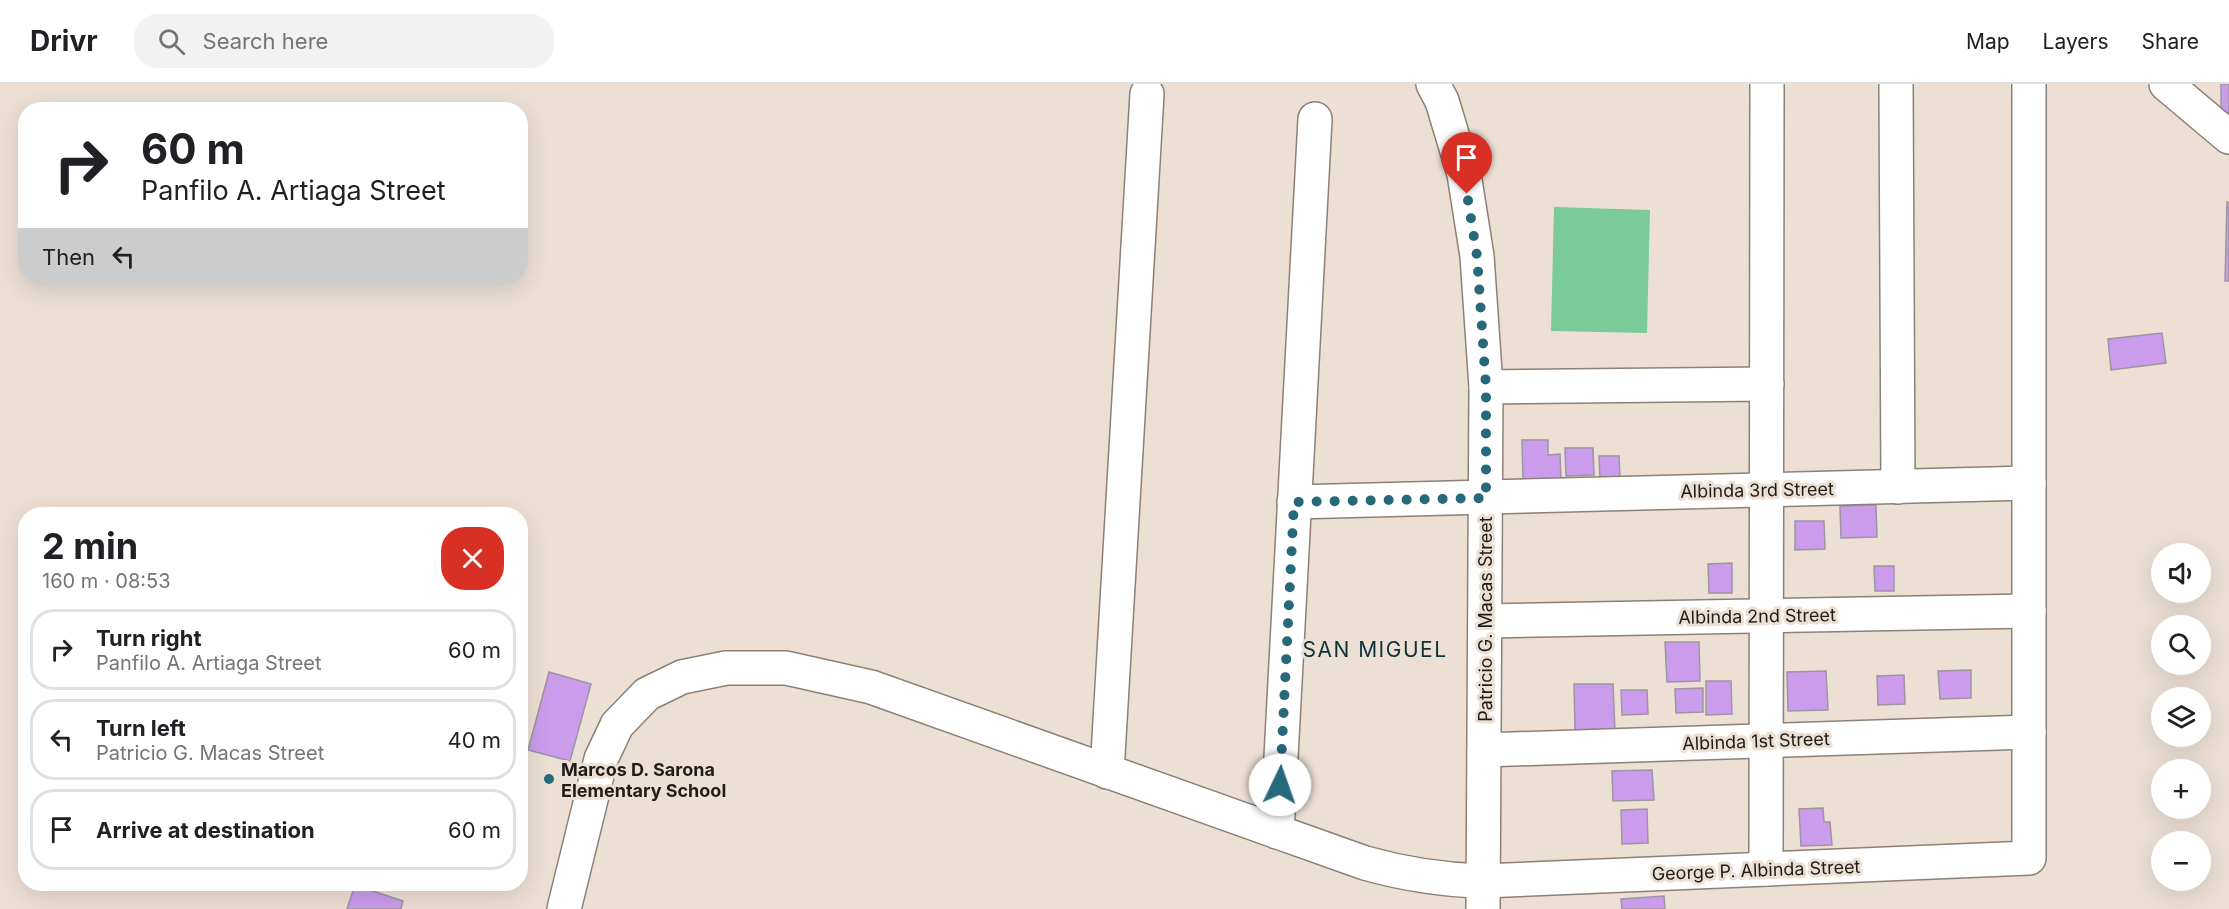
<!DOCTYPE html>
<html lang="en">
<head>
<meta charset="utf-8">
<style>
  body { margin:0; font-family:Inter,sans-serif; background:#f2f2f2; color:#202124; height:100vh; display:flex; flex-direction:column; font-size:22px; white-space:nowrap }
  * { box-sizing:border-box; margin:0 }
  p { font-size:20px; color:#757577 }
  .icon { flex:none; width:33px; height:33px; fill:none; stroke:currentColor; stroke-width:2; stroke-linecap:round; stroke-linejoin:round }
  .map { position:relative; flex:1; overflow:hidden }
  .sheet { position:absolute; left:18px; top:423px; width:510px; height:384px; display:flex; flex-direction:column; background:#fff; border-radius:24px; box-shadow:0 6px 24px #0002 }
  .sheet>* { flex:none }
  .hud { position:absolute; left:18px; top:18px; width:510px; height:183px; border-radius:24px; box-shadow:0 6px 24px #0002; background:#fff; color:#202124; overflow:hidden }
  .tools { position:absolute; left:2151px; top:459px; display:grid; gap:12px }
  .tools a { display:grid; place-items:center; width:60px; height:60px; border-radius:50%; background:#fff; box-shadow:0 6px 24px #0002; font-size:30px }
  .pin { position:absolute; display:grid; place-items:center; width:51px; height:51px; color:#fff; margin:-62px -26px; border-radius:50% 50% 50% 0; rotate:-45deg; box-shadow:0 0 6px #0007 }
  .pin .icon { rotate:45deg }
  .me { position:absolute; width:66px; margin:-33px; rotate:3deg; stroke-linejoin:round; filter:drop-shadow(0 0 4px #0008) }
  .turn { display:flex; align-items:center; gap:21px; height:126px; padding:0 24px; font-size:27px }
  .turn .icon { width:78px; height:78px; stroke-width:2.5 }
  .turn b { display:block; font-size:42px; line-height:51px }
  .then { display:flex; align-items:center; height:57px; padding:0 24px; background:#0003; gap:12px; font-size:22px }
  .round { display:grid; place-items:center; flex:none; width:63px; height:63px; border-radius:24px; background:#f2f2f2 }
  .overview { display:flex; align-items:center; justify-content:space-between; height:102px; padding:0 24px }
  h1 { font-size:36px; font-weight:700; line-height:45px }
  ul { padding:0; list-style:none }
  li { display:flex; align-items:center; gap:18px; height:81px; margin:0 12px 9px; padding:0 12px; border:3px solid #e0e0e0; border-radius:24px }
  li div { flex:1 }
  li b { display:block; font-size:22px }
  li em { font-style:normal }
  header { display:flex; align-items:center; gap:36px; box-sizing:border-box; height:84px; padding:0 30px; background:#fff; border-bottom:2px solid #e0e0e0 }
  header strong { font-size:28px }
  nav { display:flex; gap:33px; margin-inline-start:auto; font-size:21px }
  .search { width:420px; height:54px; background:#f2f2f2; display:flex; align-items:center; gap:15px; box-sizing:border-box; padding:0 21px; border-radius:24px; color:#757577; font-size:22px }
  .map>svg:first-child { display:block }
  .green { fill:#7acb98 }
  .building { fill:#cb9cec; stroke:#9d95a2; stroke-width:1.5 }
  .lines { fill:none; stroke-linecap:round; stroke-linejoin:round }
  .minor-casing { stroke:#8b8176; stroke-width:36 }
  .minor { stroke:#fff; stroke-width:33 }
  .route { stroke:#25697a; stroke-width:10; stroke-dasharray:0 18 }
  .poi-dot { fill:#25697a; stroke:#ece0d5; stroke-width:2 }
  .labels { text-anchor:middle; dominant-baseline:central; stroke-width:6; stroke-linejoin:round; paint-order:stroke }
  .street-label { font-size:18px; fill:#201c18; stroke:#ece0d5 }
  .poi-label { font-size:18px; font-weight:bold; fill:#201c18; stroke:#ece0d5; text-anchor:start }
  .quarter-label { font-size:21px; letter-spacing:1.5px; fill:#113139; stroke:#ece0d5 }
</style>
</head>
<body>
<header>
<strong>Drivr</strong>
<div class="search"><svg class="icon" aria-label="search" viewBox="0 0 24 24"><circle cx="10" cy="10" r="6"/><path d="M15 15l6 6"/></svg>Search here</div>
<nav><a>Map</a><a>Layers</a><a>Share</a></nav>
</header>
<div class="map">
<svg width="2229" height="825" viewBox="0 0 2229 825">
  <rect width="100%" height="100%" fill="#ece0d5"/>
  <!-- green -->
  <path class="green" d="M1554,123L1650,126L1647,249L1551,247Z"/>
  <!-- building -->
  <g class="building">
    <rect x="2221" y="0" width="8" height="31"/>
    <path d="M2227,118H2229V197H2225Z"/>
    <path d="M2162,249L2166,279L2111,286L2108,255Z"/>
    <path d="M1522,356H1548V371L1560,370L1561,396H1523Z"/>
    <path d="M1565,364H1593L1594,391L1566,392Z"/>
    <path d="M1599,372H1619L1620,394H1600Z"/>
    <path d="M1876,421L1877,453L1841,454L1840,422Z"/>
    <path d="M1795,437H1824L1825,465L1795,466Z"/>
    <path d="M1732,479V509H1709L1708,480Z"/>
    <path d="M1874,482H1894V507H1875Z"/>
    <path d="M1665,558H1699L1700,597L1667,598Z"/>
    <path d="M1971,586V614L1940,615L1938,587Z"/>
    <path d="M1826,587L1828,626L1788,627L1787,588Z"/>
    <path d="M549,588L591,600L570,677L528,666Z"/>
    <path d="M1904,591L1905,620L1878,621L1877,592Z"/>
    <path d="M1706,597H1731L1732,630L1706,631Z"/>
    <path d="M1574,600H1613L1615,647H1575Z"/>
    <path d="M1703,604V628L1676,629L1675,605Z"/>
    <path d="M1621,606H1647L1648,630L1622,631Z"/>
    <path d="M1652,686L1654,716L1613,717L1612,687Z"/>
    <path d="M1823,724L1824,738H1830L1832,761L1801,762L1799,725Z"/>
    <path d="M1647,725L1648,759L1622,760L1621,726Z"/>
    <path d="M355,801L403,817L401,825H347Z"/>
    <path d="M1664,812L1665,825H1622L1621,815Z"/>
  </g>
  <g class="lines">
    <!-- minor casing -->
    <g class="minor-casing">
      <g id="minor">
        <path d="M1433,0L1442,17L1464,90L1477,172L1486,303L1483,825"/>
        <path d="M1896,0L1898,403"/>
        <path d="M2166,0L2229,53"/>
        <path d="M1486,303L1767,300"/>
        <path d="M1294,418L2029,399"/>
        <path d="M1485,537L2029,527"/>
        <path d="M1484,666L2029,648"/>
        <path d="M1107,688L1147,10"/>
        <path d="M1277,748L1315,35"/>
        <path d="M1766,785L1767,0"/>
        <path d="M564,825L601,675L617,641L647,610L682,593L726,584H786L871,603L1365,779C1404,790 1442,796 1483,797L2029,774V0"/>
      </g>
    </g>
    <!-- minor -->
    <use href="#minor" class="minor"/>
  </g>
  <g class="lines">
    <!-- route -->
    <path class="route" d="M1280,701L1294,418L1486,414V303L1477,172L1467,110"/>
  </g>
  <!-- markers -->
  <circle class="poi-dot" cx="549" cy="695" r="6"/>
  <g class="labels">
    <!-- street labels -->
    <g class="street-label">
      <text transform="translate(1757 406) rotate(-1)">Albinda 3rd Street</text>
      <text transform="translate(1757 532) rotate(-1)">Albinda 2nd Street</text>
      <text transform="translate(1485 535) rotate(-90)">Patricio G. Macas Street</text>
      <text transform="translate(1756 657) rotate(-2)">Albinda 1st Street</text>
      <text transform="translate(1756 786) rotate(-2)">George P. Albinda Street</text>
    </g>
    <!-- poi labels -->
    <g class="poi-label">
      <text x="561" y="685">Marcos D. Sarona<tspan x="561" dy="21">Elementary School</tspan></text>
    </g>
    <!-- quarter labels -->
    <g class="quarter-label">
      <text x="1375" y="565">SAN MIGUEL</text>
    </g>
  </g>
</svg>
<div class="tools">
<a><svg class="icon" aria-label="sound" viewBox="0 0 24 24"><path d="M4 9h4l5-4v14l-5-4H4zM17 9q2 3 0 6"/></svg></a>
<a><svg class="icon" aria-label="search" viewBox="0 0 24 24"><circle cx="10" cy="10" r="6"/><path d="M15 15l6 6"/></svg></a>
<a><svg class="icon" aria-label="layers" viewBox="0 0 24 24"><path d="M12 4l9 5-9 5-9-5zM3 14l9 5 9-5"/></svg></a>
<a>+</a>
<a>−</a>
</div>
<div class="pin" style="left:1467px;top:110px;background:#d93025"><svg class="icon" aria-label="arrive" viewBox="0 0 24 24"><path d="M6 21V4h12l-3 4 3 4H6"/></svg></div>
<svg class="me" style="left:1280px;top:701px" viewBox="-20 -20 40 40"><circle r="19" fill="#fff"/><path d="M0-13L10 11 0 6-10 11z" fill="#25697a"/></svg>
<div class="hud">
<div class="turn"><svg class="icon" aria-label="right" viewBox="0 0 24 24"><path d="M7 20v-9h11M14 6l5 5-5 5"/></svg><div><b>60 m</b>Panfilo A. Artiaga Street</div></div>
<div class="then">Then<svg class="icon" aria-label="left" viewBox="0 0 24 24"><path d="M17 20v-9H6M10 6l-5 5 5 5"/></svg></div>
</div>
<section class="sheet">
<div class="overview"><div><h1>2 min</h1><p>160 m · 08:53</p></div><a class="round" style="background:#d93025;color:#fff"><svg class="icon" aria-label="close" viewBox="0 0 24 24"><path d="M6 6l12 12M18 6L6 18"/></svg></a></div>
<ul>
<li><svg class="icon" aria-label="right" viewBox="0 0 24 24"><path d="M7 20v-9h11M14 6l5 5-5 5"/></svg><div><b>Turn right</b><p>Panfilo A. Artiaga Street</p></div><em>60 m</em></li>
<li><svg class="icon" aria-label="left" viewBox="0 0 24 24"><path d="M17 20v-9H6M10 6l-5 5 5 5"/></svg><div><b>Turn left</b><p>Patricio G. Macas Street</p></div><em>40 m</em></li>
<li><svg class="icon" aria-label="arrive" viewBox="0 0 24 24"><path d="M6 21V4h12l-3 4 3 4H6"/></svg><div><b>Arrive at destination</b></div><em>60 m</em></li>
</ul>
</section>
</div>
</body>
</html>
